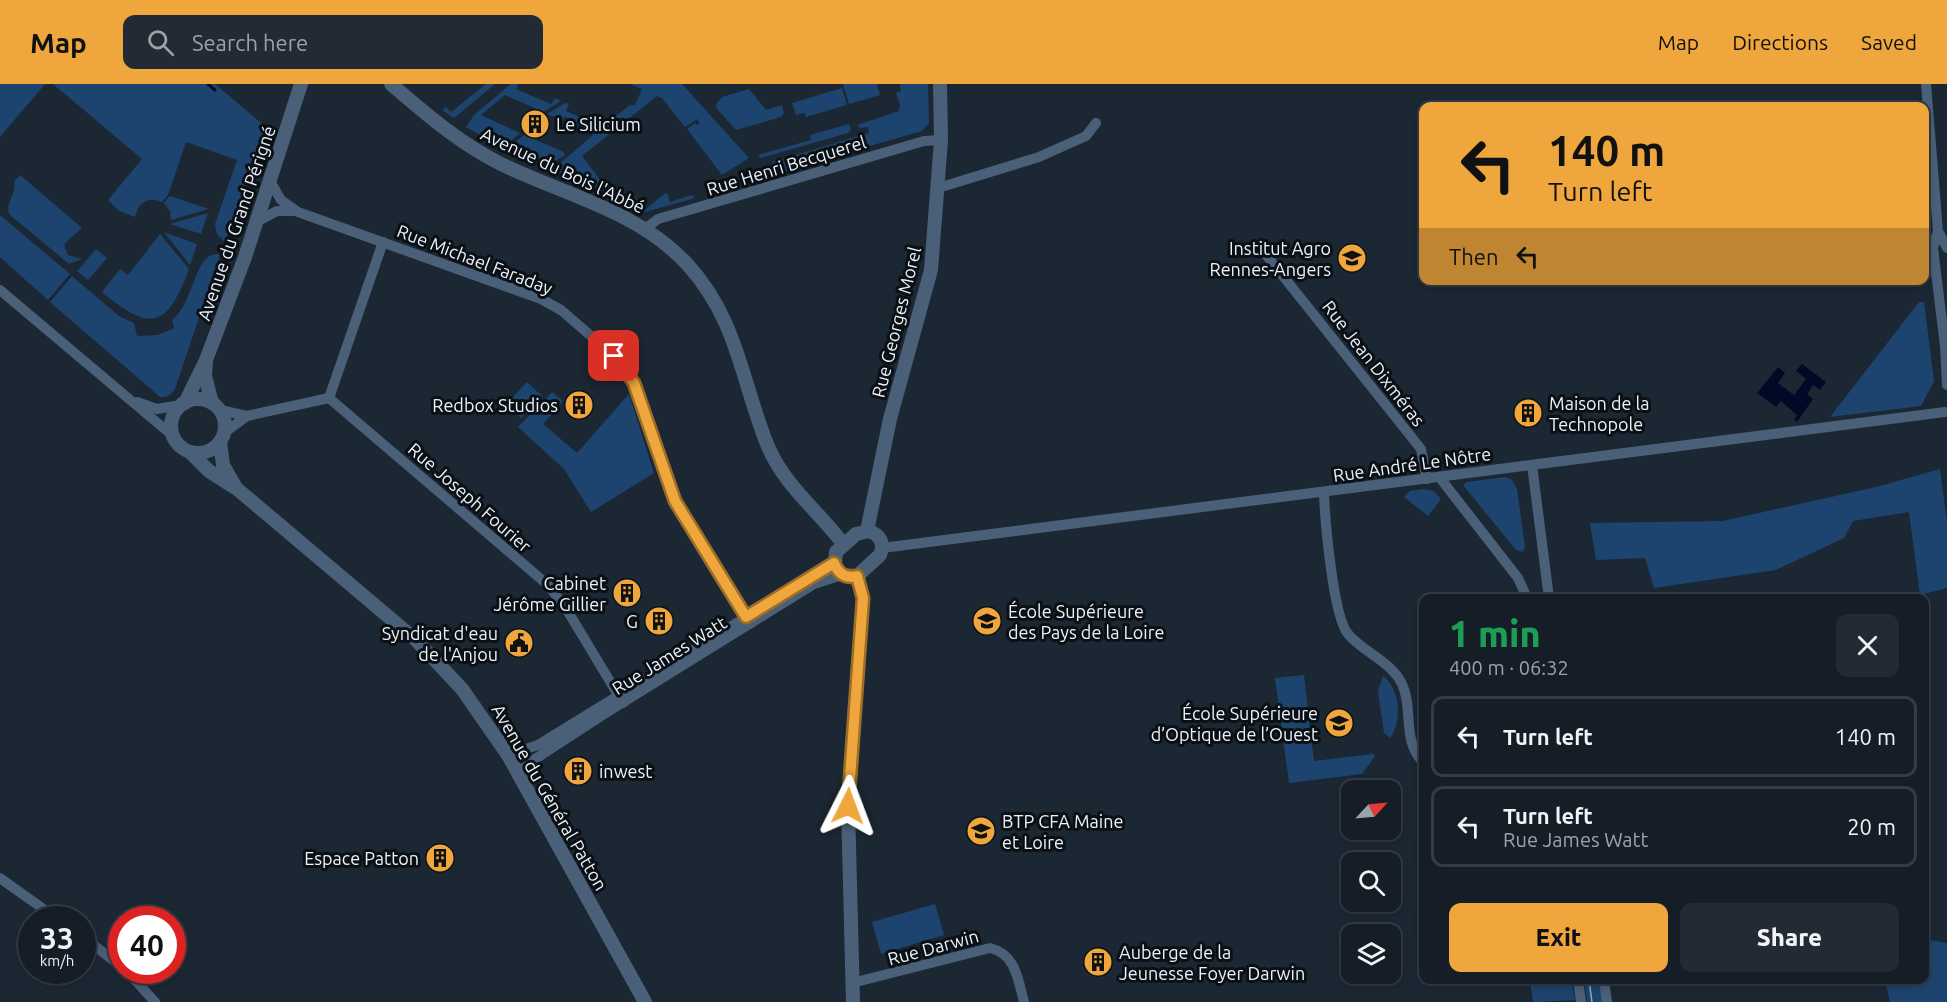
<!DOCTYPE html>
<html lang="en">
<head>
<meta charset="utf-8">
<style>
  body { margin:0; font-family:Ubuntu,sans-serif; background:#222a33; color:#f1f3f6; height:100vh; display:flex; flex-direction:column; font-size:22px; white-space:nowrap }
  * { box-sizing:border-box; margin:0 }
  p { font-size:20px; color:#9da2a7 }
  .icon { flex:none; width:33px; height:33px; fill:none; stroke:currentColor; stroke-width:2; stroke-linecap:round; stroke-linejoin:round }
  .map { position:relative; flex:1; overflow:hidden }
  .drawer { position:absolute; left:1419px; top:510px; width:510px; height:390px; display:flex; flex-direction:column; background:#151d27; border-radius:12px; box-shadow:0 3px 9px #0003,0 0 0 2px #343b44 }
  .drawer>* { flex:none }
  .hud { position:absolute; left:1419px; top:18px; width:510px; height:183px; border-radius:12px; box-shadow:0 3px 9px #0003,0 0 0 2px #343b44; background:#efa73d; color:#111; overflow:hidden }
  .needle { width:39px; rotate:64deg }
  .tools { position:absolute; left:1341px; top:696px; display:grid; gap:12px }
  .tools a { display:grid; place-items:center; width:60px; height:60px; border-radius:12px; background:#151d27; box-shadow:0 3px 9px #0003,0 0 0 2px #343b44; font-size:30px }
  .speed { position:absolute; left:18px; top:822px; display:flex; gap:12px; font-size:30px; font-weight:700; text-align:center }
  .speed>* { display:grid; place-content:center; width:78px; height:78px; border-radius:50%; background:#151d27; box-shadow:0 3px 9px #0003,0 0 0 2px #343b44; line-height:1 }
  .speed small { font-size:15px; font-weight:400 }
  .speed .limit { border:9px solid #d22; background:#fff; color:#111 }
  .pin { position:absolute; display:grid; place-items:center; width:51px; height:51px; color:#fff; margin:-26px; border-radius:12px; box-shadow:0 3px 9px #0006 }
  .me { position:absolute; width:66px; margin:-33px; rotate:3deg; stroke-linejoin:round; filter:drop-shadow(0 0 4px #0008) }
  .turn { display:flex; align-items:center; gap:21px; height:126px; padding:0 30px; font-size:27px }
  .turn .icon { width:78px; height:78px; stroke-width:2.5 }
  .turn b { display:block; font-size:42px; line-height:51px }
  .then { display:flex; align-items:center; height:57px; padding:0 30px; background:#0003; gap:12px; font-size:22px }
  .round { display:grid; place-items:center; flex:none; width:63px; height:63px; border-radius:12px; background:#222a33 }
  .overview { display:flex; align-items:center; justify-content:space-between; height:102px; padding:0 30px }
  h1 { font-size:36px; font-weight:800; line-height:45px; color:#1e9e55 }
  .button { display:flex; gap:12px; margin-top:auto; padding:12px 30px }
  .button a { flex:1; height:69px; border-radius:12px; background:#efa73d; color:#111; font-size:24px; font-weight:800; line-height:69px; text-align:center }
  .button a+a { background:#222a33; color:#f1f3f6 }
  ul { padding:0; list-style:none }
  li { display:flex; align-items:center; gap:18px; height:81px; margin:0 12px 9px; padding:0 18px; border:3px solid #343b44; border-radius:12px }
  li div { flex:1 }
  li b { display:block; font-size:22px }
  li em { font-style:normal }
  header { display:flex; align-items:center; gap:36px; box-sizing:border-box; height:84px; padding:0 30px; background:#efa73d; color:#111 }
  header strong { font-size:28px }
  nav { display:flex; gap:33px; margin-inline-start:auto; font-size:21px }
  .search { width:420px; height:54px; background:#222a33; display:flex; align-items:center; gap:15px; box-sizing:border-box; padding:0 21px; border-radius:12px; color:#9da2a7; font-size:22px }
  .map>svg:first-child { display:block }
  .green { fill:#1d446e }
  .water { fill:#000a26 }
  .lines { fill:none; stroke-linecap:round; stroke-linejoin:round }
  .stream { stroke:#000a26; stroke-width:3 }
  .minor { stroke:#4a6079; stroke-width:10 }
  .tertiary { stroke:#4a6079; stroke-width:14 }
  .tram { stroke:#9ea7b1; stroke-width:1.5 }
  .route-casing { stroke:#9b6d28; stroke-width:15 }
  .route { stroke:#efa73d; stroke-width:10 }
  .labels { text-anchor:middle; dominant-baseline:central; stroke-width:6; stroke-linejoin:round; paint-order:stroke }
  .poi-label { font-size:18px; fill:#ebf2fb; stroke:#0b1015; text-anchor:end }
  .street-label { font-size:18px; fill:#ebf2fb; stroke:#0b1015 }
</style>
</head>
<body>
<header>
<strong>Map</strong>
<div class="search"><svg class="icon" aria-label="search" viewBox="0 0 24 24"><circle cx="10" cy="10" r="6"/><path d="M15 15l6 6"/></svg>Search here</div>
<nav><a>Map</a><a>Directions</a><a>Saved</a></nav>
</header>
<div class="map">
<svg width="1947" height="918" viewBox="0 0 1947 918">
  <rect width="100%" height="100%" fill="#1c2734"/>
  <!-- green -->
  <g class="green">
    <path d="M0,0H45L0,53Z"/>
    <path d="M53,0H215L266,43L225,158L217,150L215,140L237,76L186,58L168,111L162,118C148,112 138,119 135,133L119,127L108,116L142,75Z"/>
    <path d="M486,0H495L454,34L442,26L446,23L451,28Z"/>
    <path d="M511,0H518L516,5L551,20L555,14L561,17L543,28L505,11L481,31L520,49L502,64L466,43L474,31Z"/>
    <path d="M630,0H682L749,74L722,91L687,45L695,39L697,41L700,39L697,35L685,43L662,14L657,12L582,72L604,101L620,105L629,117L636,113L645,126L664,110L667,109L670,118L692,111L695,114L645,128L617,113L552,86L593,51L572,41L574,37L564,33L562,36L547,30L565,19L569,20L566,27L605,44L608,38L630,21H635L642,5Z"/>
    <path d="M843,0H877L880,11L849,20Z"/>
    <path d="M900,0H928L929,39L922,47L863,64L860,52L869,49L868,43L860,44L857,41L899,27L900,21L896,9L901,7Z"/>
    <path d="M842,4L847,21L806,33L804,29L796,31L792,19Z"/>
    <path d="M749,5L766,26L782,21L784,29L781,33L736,46L717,25L716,20L722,13Z"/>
    <path d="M849,40L851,45L848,49L761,74L758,71L811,56L810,51Z"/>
    <path d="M524,51L564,68L565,71L545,83L506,66Z"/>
    <path d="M858,52L862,65L777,90L770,84L773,78Z"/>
    <path d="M20,91L82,144L64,160L68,171L82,175L69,180L9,130C5,117 17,111 14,98Z"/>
    <path d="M170,112L209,125L171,136L170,127L164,119Z"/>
    <path d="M208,129L201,150L170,140Z"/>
    <path d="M0,131L70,190L48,216L0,173Z"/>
    <path d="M164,148L197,160L190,181Z"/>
    <path d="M160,150L189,185C167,245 150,248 102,208L120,185L128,191Z"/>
    <path d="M96,165L107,174L88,196L77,187Z"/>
    <path d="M217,170L220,171L175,305C171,311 167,314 160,313L50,218L72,192L119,232L134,239L137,252L158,251L174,244L172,236C194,220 194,170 217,170Z"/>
    <path d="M1919,218H1924L1934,297L1921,322L1830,333Z"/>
    <path d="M527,298L542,312L521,334L506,320Z"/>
    <path d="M552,308L563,317L543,340L577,369L629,310L654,389L591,428L564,385L518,343Z"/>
    <path d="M1940,385L1947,438V504L1920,511L1909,428L1853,437L1844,454L1776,486L1654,504L1645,474L1596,476L1590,439L1723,437L1876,403Z"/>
    <path d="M1505,393L1512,396L1517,405L1525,463L1523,468L1516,466L1463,401L1467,398Z"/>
    <path d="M1423,405L1434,407L1441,415L1428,432L1404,413L1410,407Z"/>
    <path d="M1304,591L1314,677L1373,670L1375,672L1362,690L1289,699L1275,594Z"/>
    <path d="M1383,592C1401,606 1402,637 1390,654L1384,649L1378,607Z"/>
    <path d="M935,820L944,851L881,870L872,838Z"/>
    <path d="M1925,855L1947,859V918H1890L1885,896H1924Z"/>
    <path d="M1530,896H1571L1575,916L1533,918Z"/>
    <path d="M1584,896H1600L1603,918H1587Z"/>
  </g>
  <!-- water -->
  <path class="water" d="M1802,280L1826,298L1820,306L1813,301L1807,310L1813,315L1797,338L1794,336L1797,331L1781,317L1776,323L1757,309L1778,283L1785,289L1778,299L1794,311L1806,295L1796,287Z"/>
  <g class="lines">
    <!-- stream -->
    <path class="stream" d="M208,0L215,6"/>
    <!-- minor -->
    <g class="minor">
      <path d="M1926,0L1938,147L1933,164L1945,262L1947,301"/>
      <path d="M270,97L281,116L298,128L541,215L561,226L614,272L630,293L675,417L750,540"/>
      <path d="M938,104L1039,73L1086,52L1096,39"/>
      <path d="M256,138L277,127H294"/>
      <path d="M645,145L658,135L924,57L941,56"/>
      <path d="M1938,147L1947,164"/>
      <path d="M1259,162L1421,365L1427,395"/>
      <path d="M0,206L173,352"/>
      <path d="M329,314L383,158"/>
      <path d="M137,318L157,325L181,321"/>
      <path d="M220,326L247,332"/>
      <path d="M224,349L247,332L329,314L548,501L567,526L623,619"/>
      <path d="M1532,381L1549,514"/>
      <path d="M1440,394L1518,494L1527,514"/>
      <path d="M1324,409C1325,436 1333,532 1348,550C1363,568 1392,578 1402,600C1414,625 1401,657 1424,679"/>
      <path d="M882,464L1945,328"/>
      <path d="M508,671L538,661L834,479"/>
      <path d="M518,689L535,675L601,632L814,500L842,491"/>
      <path d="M0,794L59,836"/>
      <path d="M82,852L122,883"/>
      <path d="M126,886L155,918"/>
      <path d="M1578,896L1581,918"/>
      <path d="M1604,896L1607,918"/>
      <path d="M852,899L990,864C1016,870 1018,896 1024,918"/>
    </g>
    <!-- tertiary -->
    <g class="tertiary">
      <path d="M391,0C426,30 459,59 501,80C564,111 637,126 687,180C737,234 741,295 767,360C784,402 818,426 844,461"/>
      <path d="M206,278L205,292L212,319"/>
      <circle cx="198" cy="342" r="27"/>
      <path d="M185,319L206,276L245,173L301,0"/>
      <path d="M220,358L223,381L236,404L416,556L462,605L508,671L645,918"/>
      <path d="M190,368L209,387L234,403"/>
      <path d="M867,447L890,335L931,186L941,56L940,0"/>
      <path d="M869,447C880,451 885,459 880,471L857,492L842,491L835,481L836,468L856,450Z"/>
      <path d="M853,918L848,722L863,514L857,492"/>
    </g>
    <!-- tram -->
    <path class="tram" d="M1589,896L1592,918"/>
  </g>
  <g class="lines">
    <!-- route casing -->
    <g class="route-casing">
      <path id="route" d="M614,272L634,299L675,417L746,533L834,479C838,489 845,495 857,492L863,514L848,722"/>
    </g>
    <!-- route -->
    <use href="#route" class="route"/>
  </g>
  <!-- icons -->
  <defs>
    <g id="building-disc" transform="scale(1.5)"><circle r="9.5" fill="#efa73d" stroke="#0b1015"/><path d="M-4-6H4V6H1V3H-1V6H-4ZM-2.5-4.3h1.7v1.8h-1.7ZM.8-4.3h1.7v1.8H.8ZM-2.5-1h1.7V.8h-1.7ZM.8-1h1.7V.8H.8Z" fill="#111"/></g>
    <g id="university-disc" transform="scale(1.5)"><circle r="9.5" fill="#efa73d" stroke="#0b1015"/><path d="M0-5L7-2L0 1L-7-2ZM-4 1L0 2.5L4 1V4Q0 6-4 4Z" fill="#111"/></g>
    <g id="civic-disc" transform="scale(1.5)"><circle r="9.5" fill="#efa73d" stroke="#0b1015"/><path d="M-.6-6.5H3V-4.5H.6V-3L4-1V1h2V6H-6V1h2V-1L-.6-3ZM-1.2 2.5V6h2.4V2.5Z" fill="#111"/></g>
  </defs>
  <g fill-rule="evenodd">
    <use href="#building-disc" x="535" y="40"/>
    <use href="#university-disc" x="1352" y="174"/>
    <use href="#building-disc" x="579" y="321"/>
    <use href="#building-disc" x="1528" y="329"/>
    <use href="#building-disc" x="627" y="509"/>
    <use href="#building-disc" x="659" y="537"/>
    <use href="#university-disc" x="987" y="537"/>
    <use href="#civic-disc" x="519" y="559"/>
    <use href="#university-disc" x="1339" y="639"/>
    <use href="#building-disc" x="578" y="687"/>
    <use href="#university-disc" x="981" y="747"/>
    <use href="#building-disc" x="440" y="774"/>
    <use href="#building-disc" x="1098" y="878"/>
  </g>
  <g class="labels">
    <!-- poi labels -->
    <g class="poi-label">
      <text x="556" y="40" text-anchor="start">Le Silicium</text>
      <text x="1331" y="164">Institut Agro<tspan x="1331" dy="21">Rennes-Angers</tspan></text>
      <text x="1549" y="319" text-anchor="start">Maison de la<tspan x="1549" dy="21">Technopole</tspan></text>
      <text x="558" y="321">Redbox Studios</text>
      <text x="606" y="499">Cabinet<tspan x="606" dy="21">Jérôme Gillier</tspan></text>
      <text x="1008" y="527" text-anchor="start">École Supérieure<tspan x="1008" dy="21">des Pays de la Loire</tspan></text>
      <text x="638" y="537">G</text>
      <text x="498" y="549">Syndicat d'eau<tspan x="498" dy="21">de l'Anjou</tspan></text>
      <text x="1318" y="629">École Supérieure<tspan x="1318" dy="21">d’Optique de l’Ouest</tspan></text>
      <text x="599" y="687" text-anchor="start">inwest</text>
      <text x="1002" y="737" text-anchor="start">BTP CFA Maine<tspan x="1002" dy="21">et Loire</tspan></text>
      <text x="419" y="774">Espace Patton</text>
      <text x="1119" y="868" text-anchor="start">Auberge de la<tspan x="1119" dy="21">Jeunesse Foyer Darwin</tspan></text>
    </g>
    <!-- street labels -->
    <g class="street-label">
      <text transform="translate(786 81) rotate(-17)">Rue Henri Becquerel</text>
      <text transform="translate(563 86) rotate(25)">Avenue du Bois l'Abbé</text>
      <text transform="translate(236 139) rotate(-71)">Avenue du Grand Périgné</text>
      <text transform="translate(475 175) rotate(21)">Rue Michael Faraday</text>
      <text transform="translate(896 238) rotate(-76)">Rue Georges Morel</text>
      <text transform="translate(1374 279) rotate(52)">Rue Jean Dixméras</text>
      <text transform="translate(1412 380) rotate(-8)">Rue André Le Nôtre</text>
      <text transform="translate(470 413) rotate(41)">Rue Joseph Fourier</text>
      <text transform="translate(669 571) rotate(-32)">Rue James Watt</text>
      <text transform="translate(550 713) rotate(60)">Avenue du Général Patton</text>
      <text transform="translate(933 863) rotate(-15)">Rue Darwin</text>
    </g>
  </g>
</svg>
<div class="tools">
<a><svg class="needle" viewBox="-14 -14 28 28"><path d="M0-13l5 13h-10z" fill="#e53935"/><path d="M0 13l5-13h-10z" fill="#9da2a7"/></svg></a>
<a><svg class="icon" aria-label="search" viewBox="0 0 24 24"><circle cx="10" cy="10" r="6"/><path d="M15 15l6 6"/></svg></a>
<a><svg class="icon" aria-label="layers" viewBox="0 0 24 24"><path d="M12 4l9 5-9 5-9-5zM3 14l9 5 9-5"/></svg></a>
</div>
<div class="speed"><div>33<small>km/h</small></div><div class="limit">40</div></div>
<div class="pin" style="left:614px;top:272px;background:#d93025"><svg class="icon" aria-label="arrive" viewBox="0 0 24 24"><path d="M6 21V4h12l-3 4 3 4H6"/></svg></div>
<svg class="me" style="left:848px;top:722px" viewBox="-20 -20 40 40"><path d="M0-17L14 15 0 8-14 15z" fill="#efa73d" stroke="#fff" stroke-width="4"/></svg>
<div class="hud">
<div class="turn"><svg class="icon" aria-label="left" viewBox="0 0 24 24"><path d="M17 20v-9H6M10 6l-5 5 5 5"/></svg><div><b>140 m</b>Turn left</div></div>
<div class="then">Then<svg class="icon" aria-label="left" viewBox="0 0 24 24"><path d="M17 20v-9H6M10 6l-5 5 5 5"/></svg></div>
</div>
<section class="drawer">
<div class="overview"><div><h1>1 min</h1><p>400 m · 06:32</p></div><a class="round"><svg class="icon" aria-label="close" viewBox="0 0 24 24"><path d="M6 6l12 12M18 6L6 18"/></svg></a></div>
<ul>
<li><svg class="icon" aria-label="left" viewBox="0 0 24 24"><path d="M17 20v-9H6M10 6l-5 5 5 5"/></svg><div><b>Turn left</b></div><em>140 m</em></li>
<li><svg class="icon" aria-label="left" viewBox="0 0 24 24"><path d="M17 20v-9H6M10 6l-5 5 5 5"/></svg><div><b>Turn left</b><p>Rue James Watt</p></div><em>20 m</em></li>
</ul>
<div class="button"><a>Exit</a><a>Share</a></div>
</section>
</div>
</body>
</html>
